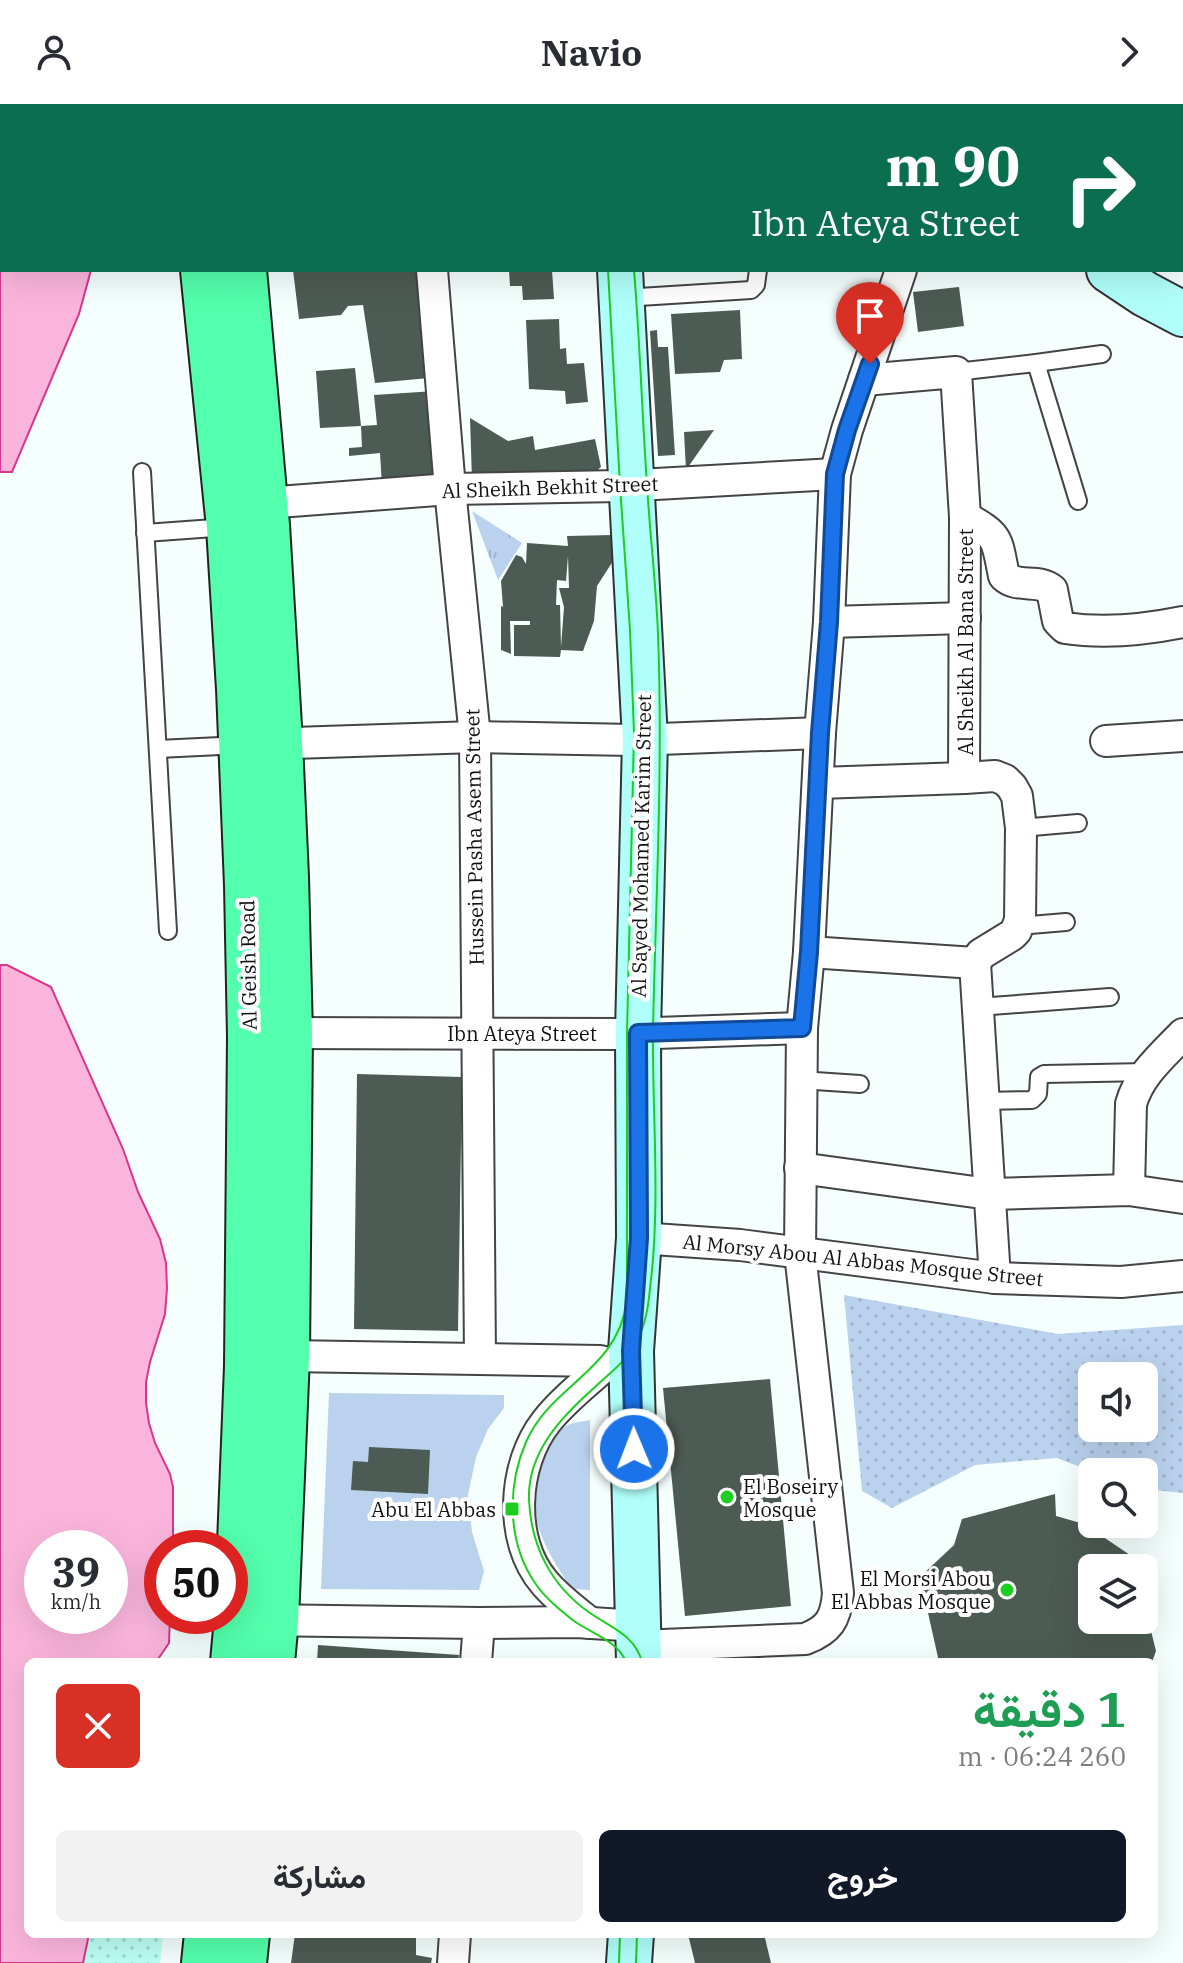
<!DOCTYPE html>
<html lang="ar">
<head>
<meta charset="utf-8">
<style>
  body { margin:0; font-family:"IBM Plex Serif",Vazirmatn,serif; background:#f2f2f3; color:#2b2b33; direction:rtl; height:100vh; display:flex; flex-direction:column; font-size:30px; white-space:nowrap }
  * { box-sizing:border-box; margin:0 }
  p { font-size:26px; color:#7c7c81 }
  .icon { flex:none; width:44px; height:44px; fill:none; stroke:currentColor; stroke-width:2; stroke-linecap:round; stroke-linejoin:round }
  .map { position:relative; flex:1; overflow:hidden; direction:ltr }
  .panel { position:absolute; left:24px; top:1554px; width:1134px; height:280px; display:flex; flex-direction:column; background:#fff; border-radius:12px; box-shadow:0 8px 32px #0002; direction:rtl }
  .panel>* { flex:none }
  .guide { position:absolute; left:0px; top:0px; width:1184px; height:168px; box-shadow:0 8px 32px #0002; direction:rtl; background:#0b6e4f; color:#fff; overflow:hidden }
  .tools { position:absolute; left:1078px; top:1258px; display:grid; gap:16px }
  .tools a { display:grid; place-items:center; width:80px; height:80px; border-radius:12px; background:#fff; box-shadow:0 8px 32px #0002; font-size:40px }
  .speed { position:absolute; left:24px; top:1426px; display:flex; gap:16px; font-size:40px; font-weight:700; text-align:center }
  .speed>* { display:grid; place-content:center; width:104px; height:104px; border-radius:50%; background:#fff; box-shadow:0 8px 32px #0002; line-height:1 }
  .speed small { font-size:20px; font-weight:400 }
  .speed .limit { border:12px solid #d22; background:#fff; color:#111 }
  .pin { position:absolute; display:grid; place-items:center; width:68px; height:68px; color:#fff; margin:-82px -34px; border-radius:50% 50% 50% 0; rotate:-45deg; box-shadow:0 0 8px #0007 }
  .pin .icon { rotate:45deg }
  .me { position:absolute; width:88px; margin:-44px; rotate:359deg; stroke-linejoin:round; filter:drop-shadow(0 0 6px #0008) }
  .turn { display:flex; align-items:center; gap:28px; height:168px; padding:0 32px; font-size:36px }
  .turn .icon { width:104px; height:104px; stroke-width:2.5 }
  .turn b { display:block; font-size:56px; line-height:68px }
  .round { display:grid; place-items:center; flex:none; width:84px; height:84px; border-radius:12px; background:#f2f2f3 }
  .summary { display:flex; align-items:center; justify-content:space-between; height:136px; padding:0 32px }
  h1 { font-size:48px; font-weight:700; line-height:60px; color:#1e9e55 }
  .action { display:flex; gap:16px; margin-top:auto; padding:16px 32px }
  .action a { flex:1; height:92px; border-radius:12px; background:#111827; color:#fff; font-size:32px; font-weight:700; line-height:92px; text-align:center }
  .action a+a { background:#f2f2f3; color:#2b2b33 }
  header { display:flex; justify-content:space-between; align-items:center; height:104px; padding:0 32px; background:#fff; font-size:36px; font-weight:700 }
  .map>svg:first-child { display:block }
  .grass { fill:url(#grass-dots); fill-rule:evenodd }
  .sand { fill:url(#sand-dots) }
  .park { fill:url(#park-tufts) }
  .garden { fill:#bad2ee }
  .water { fill:#fbb5dc; stroke:#d8368d; stroke-width:2; fill-rule:evenodd }
  .building { fill:#4c5b53; fill-rule:evenodd }
  .lines { fill:none; stroke-linecap:round; stroke-linejoin:round }
  .lane-casing { stroke:#444; stroke-width:20 }
  .street-casing { stroke:#444; stroke-width:34 }
  .secondary-casing { stroke:#333; stroke-width:48 }
  .highway-casing { stroke:#222; stroke-width:48 }
  .lane { stroke:#fff; stroke-width:16 }
  .street { stroke:#fff; stroke-width:30 }
  .secondary { stroke:#b0fffb; stroke-width:44 }
  .highway { stroke:#53ffac; stroke-width:44 }
  .tram { stroke:#1cce1f; stroke-width:2 }
  .route-casing { stroke:#114b97; stroke-width:20 }
  .route { stroke:#1a73e8; stroke-width:14 }
  .poi-dot { fill:#1cce1f; stroke:#fff; stroke-width:3 }
  .labels { text-anchor:middle; dominant-baseline:central; stroke-width:8; stroke-linejoin:round; paint-order:stroke }
  .street-label { font-size:20px; fill:#111; stroke:#fff }
  .poi-label { font-size:20px; fill:#111; stroke:#fff; text-anchor:end }
</style>
</head>
<body>
<header><svg class="icon" aria-label="forward" viewBox="0 0 24 24"><path d="M9 5l7 7-7 7"/></svg>Navio<svg class="icon" aria-label="person" viewBox="0 0 24 24"><circle cx="12" cy="8" r="4"/><path d="M4 21q1-7 8-7t8 7"/></svg></header>
<div class="map">
<svg width="1183" height="1859" viewBox="0 0 1183 1859">
  <defs>
    <pattern id="grass-dots" width="8" height="8" patternUnits="userSpaceOnUse" patternTransform="scale(2)"><rect width="8" height="8" fill="#bad2ee"/><path d="M2 2h.1M6 6h.1" fill="none" stroke="#9fb3cb" stroke-width="1.8" stroke-linecap="round"/></pattern>
    <pattern id="sand-dots" width="8" height="8" patternUnits="userSpaceOnUse" patternTransform="scale(2)"><rect width="8" height="8" fill="#bdfff4"/><path d="M2 2h.1M6 6h.1" fill="none" stroke="#a1dad0" stroke-width="1.8" stroke-linecap="round"/></pattern>
    <pattern id="park-tufts" width="24" height="20" patternUnits="userSpaceOnUse" patternTransform="scale(2)"><rect width="24" height="20" fill="#bad2ee"/><path d="M3 7l-1-3M5 7V3M7 7l1-3M15 17l-1-3M17 17v-4M19 17l1-3" fill="none" stroke="#9fb3cb"/></pattern>
  </defs>
  <rect width="100%" height="100%" fill="#f5fffe"/>
  <!-- grass -->
  <path class="grass" d="M844,1191L1058,1230L1183,1221V1389L1144,1385V1368H1093L1057,1354L975,1361L892,1404L862,1387ZM1092,1272H1144V1324H1092Z"/>
  <!-- sand -->
  <path class="sand" d="M89,1830H163L160,1859H83Z"/>
  <!-- park -->
  <path class="park" d="M472,407L522,439L498,476Z"/>
  <!-- garden -->
  <g class="garden">
    <path d="M329,1289L504,1291V1304L488,1325L476,1353L468,1391L472,1428L484,1467L479,1486L321,1485Z"/>
    <path d="M590,1316V1486L572,1485C559,1466 547,1448 539,1425C530,1398 541,1339 566,1322C572,1318 582,1318 590,1316Z"/>
  </g>
  <!-- water -->
  <g class="water">
    <path d="M0,0H87L88,2H2V166H91L79,210L12,368H0Z"/>
    <path d="M0,861H7L51,883L123,1045L138,1088L160,1135L166,1159L167,1184L165,1210L150,1258L146,1278V1299L149,1319L155,1339L170,1370L173,1383V1444H162V1512H170L169,1539L156,1558H28V1830H89L83,1859H0ZM42,1444H110V1512H42Z"/>
  </g>
  <!-- building -->
  <g class="building">
    <path d="M293,166H421L429,274L375,279L363,201L348,202L341,211L299,215Z"/>
    <path d="M509,166H552L554,195L523,196L522,182H510Z"/>
    <path d="M959,183L964,222L918,228L913,188Z"/>
    <path d="M740,206L742,255L724,256L720,268L675,270L671,210Z"/>
    <path d="M559,215L560,245L566,244L567,260L584,259L588,298L566,300L565,287L529,285L526,216Z"/>
    <path d="M657,226L658,243H668L675,351L658,352L650,227Z"/>
    <path d="M355,264L361,322L320,324L316,267Z"/>
    <path d="M435,287L442,378L382,382L380,349L349,352V344L362,343L361,322L377,321L374,291Z"/>
    <path d="M470,314L508,337L533,332L535,346L595,335L601,363L589,373L472,376Z"/>
    <path d="M714,326L686,366L684,328Z"/>
    <path d="M613,431V457L597,482L594,517L583,547L561,546L560,553L514,552V521H530V517H510L511,550L501,546V502L503,503L501,477L516,451L522,453L526,460L527,439L568,442L567,432ZM568,452L569,484H559L564,503L561,543L560,501H556L557,476L566,477Z"/>
    <path d="M357,970L462,973L458,1227L354,1225Z"/>
    <path d="M770,1275L791,1502L685,1512L663,1284Z"/>
    <path d="M369,1343L430,1346L428,1390L351,1386L353,1357L368,1358Z"/>
    <path d="M1055,1390L1056,1412L1084,1420L1133,1453L1136,1464H1092V1516H1144L1145,1503L1156,1547L1152,1558H939L920,1473L954,1441L962,1415Z"/>
    <path d="M318,1541L459,1551L458,1558H317Z"/>
    <path d="M295,1830H416V1851L432,1854L431,1859H291Z"/>
    <path d="M688,1830H764L771,1859H695Z"/>
  </g>
  <g class="lines">
    <!-- lane casing -->
    <g class="lane-casing">
      <g id="lane">
        <path d="M623,194L751,186L756,181L758,166"/>
        <path d="M1036,259L1078,397"/>
        <path d="M956,268L1036,259L1102,250"/>
        <path d="M142,368L168,827"/>
        <path d="M145,429L228,423"/>
        <path d="M158,645L241,641"/>
        <path d="M1021,724L1078,719"/>
        <path d="M1018,822L1066,818"/>
        <path d="M978,903L1110,893"/>
        <path d="M800,976L860,980"/>
        <path d="M984,997L1032,996L1038,990L1039,973L1044,970L1147,968"/>
      </g>
    </g>
    <!-- street casing -->
    <g class="street-casing">
      <g id="street">
        <path d="M418,0L419,2"/>
        <path d="M908,0V2"/>
        <path d="M1182,117L1183,126"/>
        <path d="M432,166L450,385L475,633L480,1255"/>
        <path d="M864,276L956,268L965,413L964,674L995,672L1005,676L1012,683L1017,692L1021,724L1020,816L1016,827L1012,831L981,850L975,859L995,1174"/>
        <path d="M265,399L450,385L620,382L835,370"/>
        <path d="M965,413C1000,433 996,433 1004,472C1018,485 1038,474 1052,486L1058,517L1065,524C1105,530 1144,526 1183,518"/>
        <path d="M829,518L965,514"/>
        <path d="M1106,637L1183,632"/>
        <path d="M263,640L475,633L633,636L820,629"/>
        <path d="M819,679L964,674"/>
        <path d="M809,848L975,859"/>
        <path d="M290,929L627,930L802,924"/>
        <path d="M800,1064L989,1090L1129,1086L1183,1094"/>
        <path d="M1129,1086L1131,1000C1139,971 1163,951 1183,930"/>
        <path d="M639,1134L740,1141L995,1174L1121,1178L1183,1172"/>
        <path d="M287,1252L600,1257L608,1259L632,1256"/>
        <path d="M259,1516L479,1519L576,1518L638,1522"/>
        <path d="M590,1519C574,1506 557,1494 544,1478C508,1436 513,1360 546,1318C563,1296 587,1278 608,1259"/>
        <path d="M639,1542L805,1535C829,1526 836,1515 838,1489L800,1149L802,924L809,848L820,629L829,518L835,370L847,326L901,166"/>
        <path d="M476,1558L479,1519"/>
        <path d="M453,1859L455,1830"/>
      </g>
    </g>
    <!-- secondary casing -->
    <g class="secondary-casing">
      <g id="secondary">
        <path d="M598,0L599,2"/>
        <path d="M952,0L953,2"/>
        <path d="M620,166L645,635L638,929L639,1134L631,1247L639,1558"/>
        <path d="M1109,166L1145,190L1183,210"/>
        <path d="M629,1859L631,1830"/>
      </g>
    </g>
    <!-- highway casing -->
    <g class="highway-casing">
      <g id="highway">
        <path d="M187,0V2"/>
        <path d="M232,0V2"/>
        <path d="M203,166L229,423L239,585L247,781L250,933L247,1262L237,1515L233,1558"/>
        <path d="M244,166L267,421L280,639L286,773L290,929L287,1252L276,1516L272,1558"/>
        <path d="M204,1859L207,1830"/>
        <path d="M244,1859L247,1830"/>
      </g>
    </g>
    <!-- lane -->
    <use href="#lane" class="lane"/>
    <!-- street -->
    <use href="#street" class="street"/>
    <!-- secondary -->
    <use href="#secondary" class="secondary"/>
    <!-- highway -->
    <use href="#highway" class="highway"/>
    <!-- tram -->
    <g class="tram">
      <path d="M582,0V2"/>
      <path d="M612,0V2"/>
      <path d="M608,166L620,382L630,526L634,629L627,930V1197C617,1268 551,1280 526,1338C507,1382 507,1438 535,1479C545,1494 560,1506 574,1517C591,1529 618,1537 626,1558"/>
      <path d="M634,166C640,238 642,310 647,381C650,431 656,480 658,530C663,661 656,793 653,924C652,1011 661,1098 650,1184C648,1208 644,1227 631,1247C621,1262 606,1272 594,1284C561,1313 527,1349 529,1396C531,1442 551,1482 590,1509C610,1523 635,1531 642,1558"/>
      <path d="M619,1859L620,1830"/>
      <path d="M636,1859L637,1830"/>
    </g>
  </g>
  <g class="lines">
    <!-- route casing -->
    <g class="route-casing">
      <path id="route" d="M634,1345L631,1247L639,1134L638,929L802,924L809,848L820,629L829,518L835,370L847,326L870,260"/>
    </g>
    <!-- route -->
    <use href="#route" class="route"/>
  </g>
  <!-- markers -->
  <g class="poi-dot">
    <circle cx="727" cy="1393" r="8"/>
    <rect x="504" y="1397" width="16" height="16" rx="4"/>
    <circle cx="1007" cy="1486" r="8"/>
  </g>
  <g class="labels">
    <!-- street labels -->
    <g class="street-label">
      <text transform="translate(550 383) rotate(-2)">Al Sheikh Bekhit Street</text>
      <text transform="translate(965 538) rotate(-90)">Al Sheikh Al Bana Street</text>
      <text transform="translate(474 733) rotate(-91)">Hussein Pasha Asem Street</text>
      <text transform="translate(641 742) rotate(-89)">Al Sayed Mohamed Karim Street</text>
      <text transform="translate(248 861) rotate(-91)">Al Geish Road</text>
      <text x="522" y="929">Ibn Ateya Street</text>
      <text transform="translate(863 1156) rotate(6)">Al Morsy Abou Al Abbas Mosque Street</text>
    </g>
    <!-- poi labels -->
    <g class="poi-label">
      <text x="743" y="1382" text-anchor="start">El Boseiry<tspan x="743" dy="23">Mosque</tspan></text>
      <text x="496" y="1405">Abu El Abbas</text>
      <text x="991" y="1474">El Morsi Abou<tspan x="991" dy="23">El Abbas Mosque</tspan></text>
    </g>
  </g>
</svg>
<div class="tools">
<a><svg class="icon" aria-label="sound" viewBox="0 0 24 24"><path d="M4 9h4l5-4v14l-5-4H4zM17 9q2 3 0 6"/></svg></a>
<a><svg class="icon" aria-label="search" viewBox="0 0 24 24"><circle cx="10" cy="10" r="6"/><path d="M15 15l6 6"/></svg></a>
<a><svg class="icon" aria-label="layers" viewBox="0 0 24 24"><path d="M12 4l9 5-9 5-9-5zM3 14l9 5 9-5"/></svg></a>
</div>
<div class="speed"><div>39<small>km/h</small></div><div class="limit">50</div></div>
<div class="pin" style="left:870px;top:260px;background:#d93025"><svg class="icon" aria-label="arrive" viewBox="0 0 24 24"><path d="M6 21V4h12l-3 4 3 4H6"/></svg></div>
<svg class="me" style="left:634px;top:1345px" viewBox="-20 -20 40 40"><circle r="17" fill="#1a73e8" stroke="#fff" stroke-width="3"/><path d="M0-11L8 9 0 5-8 9z" fill="#fff"/></svg>
<div class="guide">
<div class="turn"><svg class="icon" aria-label="right" viewBox="0 0 24 24"><path d="M7 20v-9h11M14 6l5 5-5 5"/></svg><div><b>90 m</b>Ibn Ateya Street</div></div>
</div>
<section class="panel">
<div class="summary"><div><h1>1 دقيقة</h1><p>260 m · 06:24</p></div><a class="round" style="background:#d93025;color:#fff"><svg class="icon" aria-label="close" viewBox="0 0 24 24"><path d="M6 6l12 12M18 6L6 18"/></svg></a></div>
<div class="action"><a>خروج</a><a>مشاركة</a></div>
</section>
</div>
</body>
</html>
